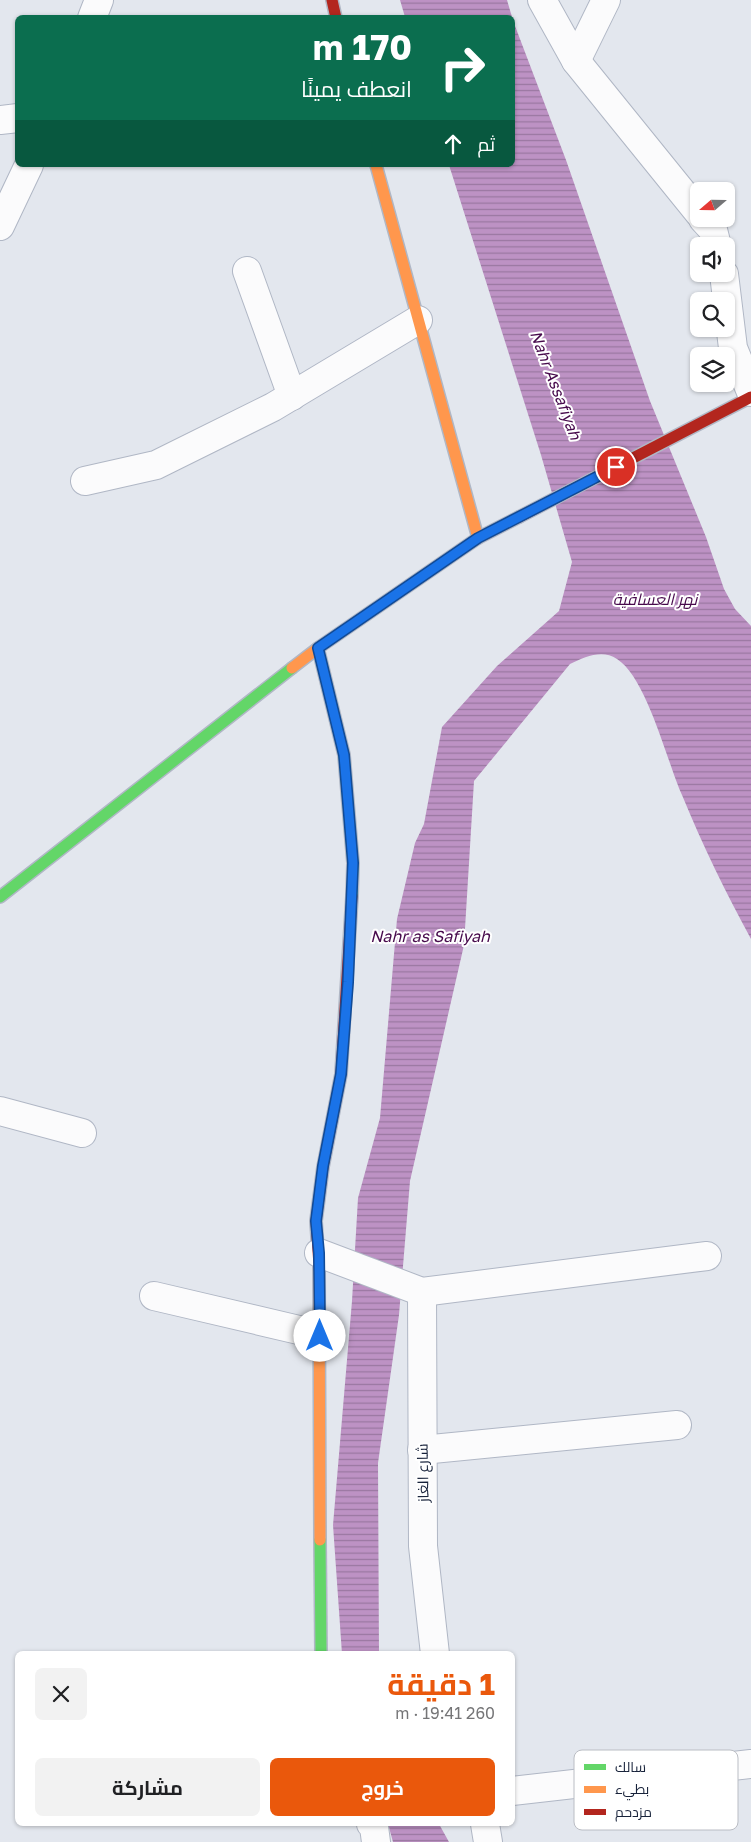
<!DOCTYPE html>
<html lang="ar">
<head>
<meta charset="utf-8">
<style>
  body { margin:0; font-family:"Golos Text",Cairo,sans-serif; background:#f2f2f2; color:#202124; direction:rtl; height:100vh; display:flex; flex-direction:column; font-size:19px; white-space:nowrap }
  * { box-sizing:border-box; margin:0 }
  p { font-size:16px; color:#757577 }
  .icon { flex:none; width:28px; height:28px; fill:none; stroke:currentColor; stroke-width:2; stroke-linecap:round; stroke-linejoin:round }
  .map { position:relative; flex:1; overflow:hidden; direction:ltr }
  .panel { position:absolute; left:15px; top:1651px; width:500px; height:175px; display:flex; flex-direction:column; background:#fff; border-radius:8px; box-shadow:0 1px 4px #0004; direction:rtl }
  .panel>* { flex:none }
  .hud { position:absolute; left:15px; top:15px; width:500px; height:152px; border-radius:8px; box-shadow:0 1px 4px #0004; direction:rtl; background:#0b6e4f; color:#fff; overflow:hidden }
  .needle { width:32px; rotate:250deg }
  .fabs { position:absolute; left:690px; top:182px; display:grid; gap:10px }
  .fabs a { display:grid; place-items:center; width:45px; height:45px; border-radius:8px; background:#fff; box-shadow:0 1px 4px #0004; font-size:25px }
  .pin { position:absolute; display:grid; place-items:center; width:42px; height:42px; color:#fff; margin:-21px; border:2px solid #fff; border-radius:50%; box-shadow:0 1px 5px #0007 }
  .me { position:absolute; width:55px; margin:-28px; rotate:0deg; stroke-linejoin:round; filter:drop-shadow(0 0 4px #0008) }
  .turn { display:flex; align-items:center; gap:18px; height:105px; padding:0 20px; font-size:22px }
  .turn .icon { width:65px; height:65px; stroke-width:2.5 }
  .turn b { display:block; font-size:35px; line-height:42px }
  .then { display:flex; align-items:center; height:48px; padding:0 20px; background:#0003; gap:10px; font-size:19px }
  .round { display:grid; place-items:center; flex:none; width:52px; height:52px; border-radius:8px; background:#f2f2f2 }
  .head { display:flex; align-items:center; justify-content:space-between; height:85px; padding:0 20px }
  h1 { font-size:30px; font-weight:700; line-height:38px; color:#ea580c }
  .action { display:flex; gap:10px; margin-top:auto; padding:10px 20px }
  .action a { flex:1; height:58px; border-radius:8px; background:#ea580c; color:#fff; font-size:20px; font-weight:700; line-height:58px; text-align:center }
  .action a+a { background:#f2f2f2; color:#202124 }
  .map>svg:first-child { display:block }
  .water { fill:url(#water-rules) }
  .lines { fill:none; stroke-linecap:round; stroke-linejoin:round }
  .street-casing { stroke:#b0b7c5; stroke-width:30 }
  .fast-casing { stroke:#b0b7c5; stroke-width:14 }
  .slow-casing { stroke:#b0b7c5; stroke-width:14 }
  .jam-casing { stroke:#b0b7c5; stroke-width:14 }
  .street { stroke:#fbfbfc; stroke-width:28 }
  .fast { stroke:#63d668; stroke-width:11 }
  .slow { stroke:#ff974d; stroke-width:11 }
  .jam { stroke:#b3261e; stroke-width:11 }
  .route-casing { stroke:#114b97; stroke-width:12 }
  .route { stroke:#1a73e8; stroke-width:9 }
  .labels { text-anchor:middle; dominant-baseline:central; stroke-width:4; stroke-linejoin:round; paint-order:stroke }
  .street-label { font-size:15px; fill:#18233b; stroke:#fff }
  .water-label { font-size:16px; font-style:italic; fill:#470a4c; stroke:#fff }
  .key { fill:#fff; stroke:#babdc4; stroke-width:1 }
  .key-label { font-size:14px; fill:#18233b }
</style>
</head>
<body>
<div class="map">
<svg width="751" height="1842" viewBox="0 0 751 1842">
  <defs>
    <pattern id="water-rules" width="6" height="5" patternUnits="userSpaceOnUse" patternTransform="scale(1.25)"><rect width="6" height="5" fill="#bd92c4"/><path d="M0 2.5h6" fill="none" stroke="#9977a0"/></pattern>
  </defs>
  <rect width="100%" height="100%" fill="#e3e7ee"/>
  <!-- water -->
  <g class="water">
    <path d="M400,0H507L512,17H405Z"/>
    <path d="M512,18L566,160L650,401L706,537L724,589L735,609L751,626V939C726,893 702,844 682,795C667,762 647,678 617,659C602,649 585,657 570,664L474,781L464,945L410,1181L399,1315L378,1463L379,1654H342L333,1525L352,1301L358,1198L380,1118L397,919L415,843L424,824L442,727L497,666L559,611L572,562L541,455L449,165H512Z"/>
    <path d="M388,1824H439L449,1842H393Z"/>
  </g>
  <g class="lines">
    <!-- street casing -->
    <g class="street-casing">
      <g id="street">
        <path d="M542,0L576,61L699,213"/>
        <path d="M92,18L99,0"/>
        <path d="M576,61L606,0"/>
        <path d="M0,120L18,118"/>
        <path d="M703,219L713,230L717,246"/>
        <path d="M0,226L29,165"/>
        <path d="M247,271L292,396"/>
        <path d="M724,274L733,348L751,392"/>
        <path d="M85,481L156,465L273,407L418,320"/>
        <path d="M0,1111L82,1133"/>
        <path d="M319,1253L422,1292L707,1256"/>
        <path d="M422,1292L423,1546L435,1654"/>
        <path d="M154,1296L320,1335"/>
        <path d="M422,1450L677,1425"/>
        <path d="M512,1791L751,1764"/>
        <path d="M371,1824L374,1827L376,1842"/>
        <path d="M485,1824L488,1842"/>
      </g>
    </g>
    <!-- fast casing -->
    <g class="fast-casing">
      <g id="fast">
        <path d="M318,648L344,755L353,863L352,896"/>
        <path d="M0,897L292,668"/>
        <path d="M320,1540L321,1654"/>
      </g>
    </g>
    <!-- slow casing -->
    <g class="slow-casing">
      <g id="slow">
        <path d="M376,165L478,538"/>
        <path d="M292,668L318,648L478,538L519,517"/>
        <path d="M319,1266L320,1540"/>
      </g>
    </g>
    <!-- jam casing -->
    <g class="jam-casing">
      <g id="jam">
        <path d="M332,0L336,18"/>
        <path d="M519,517L751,397"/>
        <path d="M319,1266L316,1221L323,1167L341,1074L352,896"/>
      </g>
    </g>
    <!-- street -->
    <use href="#street" class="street"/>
    <!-- fast -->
    <use href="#fast" class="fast"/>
    <!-- slow -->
    <use href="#slow" class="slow"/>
    <!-- jam -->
    <use href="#jam" class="jam"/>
  </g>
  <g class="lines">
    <!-- route casing -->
    <g class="route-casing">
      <path id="route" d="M320,1336L319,1253L316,1221L323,1166L341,1074L348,982L353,863L344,755L318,648L478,538L616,467"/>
    </g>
    <!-- route -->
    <use href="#route" class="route"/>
  </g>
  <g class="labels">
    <!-- street labels -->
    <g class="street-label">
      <text transform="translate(422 1473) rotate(-91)">شارع الغاز</text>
    </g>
    <!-- water labels -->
    <g class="water-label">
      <text transform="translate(556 385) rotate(69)">Nahr Assafiyah</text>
      <text x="655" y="599">نهر العسافية</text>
      <text x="430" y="936">Nahr as Safiyah</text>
    </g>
  </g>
  <!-- legend -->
  <rect x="574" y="1750" width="164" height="80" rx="8" class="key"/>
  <rect x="584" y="1764" width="22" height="6" fill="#63d668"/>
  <rect x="584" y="1786" width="22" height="7" fill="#ff974d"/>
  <rect x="584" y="1809" width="22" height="6" fill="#b3261e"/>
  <g class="key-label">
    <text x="615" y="1772">سالك</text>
    <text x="615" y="1794">بطيء</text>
    <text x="615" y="1817">مزدحم</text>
  </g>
</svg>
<div class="fabs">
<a><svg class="needle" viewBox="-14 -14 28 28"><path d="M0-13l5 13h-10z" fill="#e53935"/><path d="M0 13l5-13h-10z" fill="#757577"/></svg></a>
<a><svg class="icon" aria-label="sound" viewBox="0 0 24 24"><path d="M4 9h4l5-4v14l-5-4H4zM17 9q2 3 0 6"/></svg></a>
<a><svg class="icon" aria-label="search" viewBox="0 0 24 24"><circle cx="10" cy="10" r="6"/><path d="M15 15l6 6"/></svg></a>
<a><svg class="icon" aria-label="layers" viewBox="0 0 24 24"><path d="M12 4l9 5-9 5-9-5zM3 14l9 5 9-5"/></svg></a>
</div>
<div class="pin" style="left:616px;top:467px;background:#d93025"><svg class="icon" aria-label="arrive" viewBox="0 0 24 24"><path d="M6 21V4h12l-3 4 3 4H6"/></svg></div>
<svg class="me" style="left:320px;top:1336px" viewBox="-20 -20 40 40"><circle r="19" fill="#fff"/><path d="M0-13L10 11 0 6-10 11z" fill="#1a73e8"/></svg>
<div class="hud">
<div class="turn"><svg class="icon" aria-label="right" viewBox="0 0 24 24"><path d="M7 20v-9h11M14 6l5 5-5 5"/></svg><div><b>170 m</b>انعطف يمينًا</div></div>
<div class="then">ثم<svg class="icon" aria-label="ahead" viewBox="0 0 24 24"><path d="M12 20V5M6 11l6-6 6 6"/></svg></div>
</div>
<section class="panel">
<div class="head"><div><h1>1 دقيقة</h1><p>260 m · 19:41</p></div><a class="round"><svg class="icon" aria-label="close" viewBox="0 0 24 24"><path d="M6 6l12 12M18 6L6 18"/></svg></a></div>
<div class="action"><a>خروج</a><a>مشاركة</a></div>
</section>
</div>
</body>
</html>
